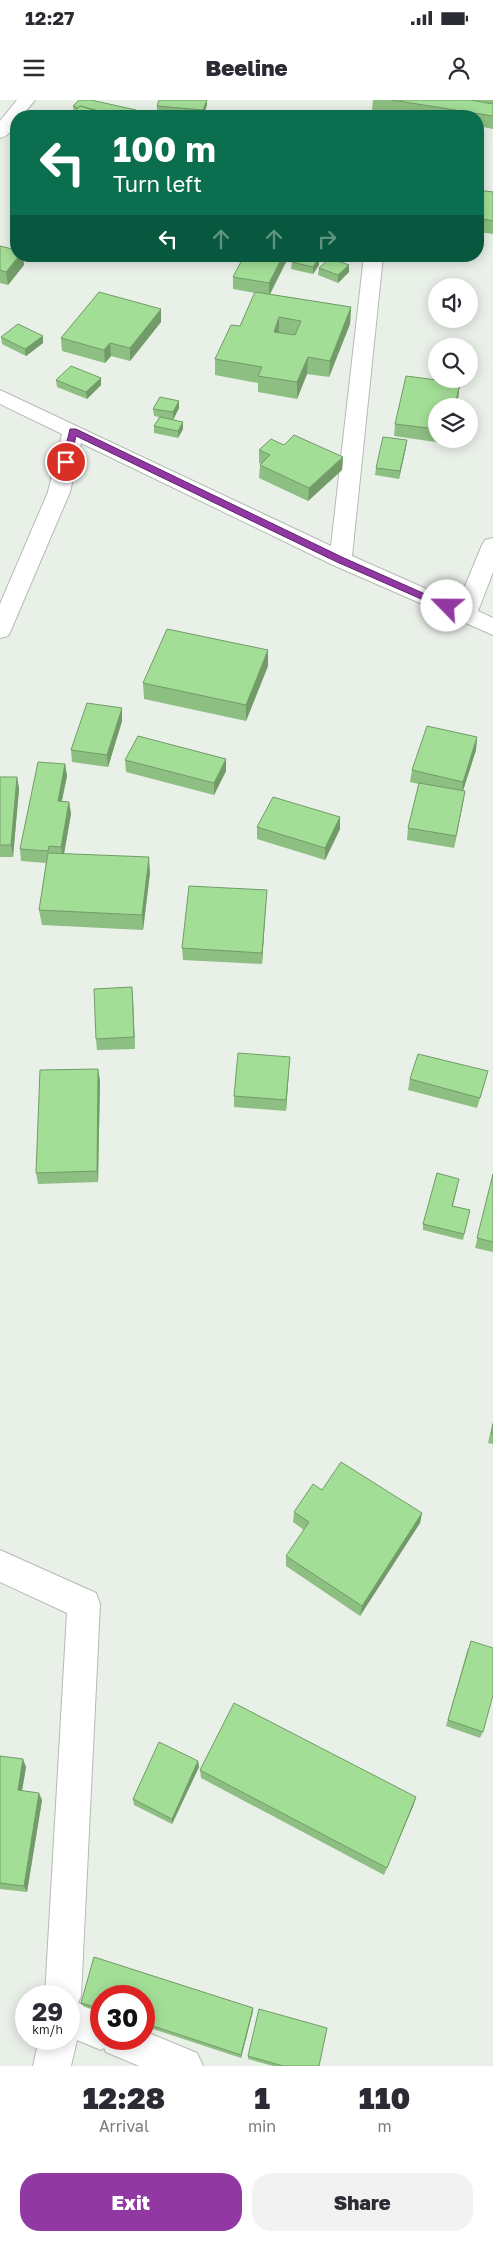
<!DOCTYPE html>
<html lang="en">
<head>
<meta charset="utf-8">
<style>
  body { margin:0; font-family:"Golos Text",sans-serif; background:#f2f2f3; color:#2b2b33; height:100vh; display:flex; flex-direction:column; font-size:19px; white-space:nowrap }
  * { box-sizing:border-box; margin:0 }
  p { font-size:16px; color:#7c7c81 }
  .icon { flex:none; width:28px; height:28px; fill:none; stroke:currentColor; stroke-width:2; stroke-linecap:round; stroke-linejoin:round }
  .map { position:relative; height:1966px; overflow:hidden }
  .drawer { display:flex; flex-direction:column; background:#fff; flex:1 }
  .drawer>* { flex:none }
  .banner { position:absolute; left:10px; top:10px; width:474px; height:152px; border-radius:20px; box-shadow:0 2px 12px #0003; background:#0b6e4f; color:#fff; overflow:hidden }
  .buttons { position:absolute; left:428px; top:178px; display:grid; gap:10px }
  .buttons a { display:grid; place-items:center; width:50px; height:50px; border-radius:50%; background:#fff; box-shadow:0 2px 12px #0003; font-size:25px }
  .speed { position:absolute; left:15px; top:1885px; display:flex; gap:10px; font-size:25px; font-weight:700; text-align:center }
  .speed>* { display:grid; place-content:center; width:65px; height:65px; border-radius:50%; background:#fff; box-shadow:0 2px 12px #0003; line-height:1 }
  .speed small { font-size:12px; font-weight:400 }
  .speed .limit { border:8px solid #d22; background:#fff; color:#111 }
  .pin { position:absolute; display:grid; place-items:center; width:42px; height:42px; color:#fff; margin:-21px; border:2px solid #fff; border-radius:50%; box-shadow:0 1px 5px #0007 }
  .me { position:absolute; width:55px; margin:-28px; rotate:293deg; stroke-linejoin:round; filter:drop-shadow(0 0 4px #0008) }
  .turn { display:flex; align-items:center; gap:18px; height:105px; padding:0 20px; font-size:22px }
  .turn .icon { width:65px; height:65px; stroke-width:2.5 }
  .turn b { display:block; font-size:35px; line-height:42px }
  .lanes { display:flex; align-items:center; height:48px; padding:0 20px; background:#0003; justify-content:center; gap:25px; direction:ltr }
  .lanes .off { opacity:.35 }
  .eta { display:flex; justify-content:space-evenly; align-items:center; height:85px; text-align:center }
  .eta b { font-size:30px; font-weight:800; line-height:35px }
  .button { display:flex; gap:10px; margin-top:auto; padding:10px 20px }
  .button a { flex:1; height:58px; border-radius:20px; background:#9138a3; color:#fff; font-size:20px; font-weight:800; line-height:58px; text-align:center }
  .button a+a { background:#f2f2f3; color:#2b2b33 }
  .status { display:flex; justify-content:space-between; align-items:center; height:35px; padding:0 25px; background:#fff; direction:ltr }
  .status svg { height:14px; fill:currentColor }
  header { display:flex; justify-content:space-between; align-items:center; height:65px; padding:0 20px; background:#fff; font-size:22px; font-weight:800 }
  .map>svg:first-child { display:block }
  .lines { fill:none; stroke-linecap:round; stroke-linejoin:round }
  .minor-casing { stroke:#b5bbb4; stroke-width:2 }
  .minor { fill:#fff; fill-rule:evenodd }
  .wall { fill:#8cbf81 }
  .shaded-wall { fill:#729b69 }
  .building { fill:#a3de96; stroke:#729b69; fill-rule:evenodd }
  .route { fill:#9138a3; stroke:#5e246a }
</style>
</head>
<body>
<div class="status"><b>12:27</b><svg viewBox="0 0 49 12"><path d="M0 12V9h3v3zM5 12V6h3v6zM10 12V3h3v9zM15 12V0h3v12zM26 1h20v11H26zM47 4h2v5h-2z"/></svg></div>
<header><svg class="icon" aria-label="menu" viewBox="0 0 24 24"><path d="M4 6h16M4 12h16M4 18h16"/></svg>Beeline<svg class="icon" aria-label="person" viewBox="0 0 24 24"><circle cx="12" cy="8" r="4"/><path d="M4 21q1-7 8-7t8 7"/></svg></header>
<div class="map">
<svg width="493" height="1966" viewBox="0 0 493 1966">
  <rect width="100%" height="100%" fill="#e9f0e8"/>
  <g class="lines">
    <!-- minor casing -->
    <g class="minor-casing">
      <g id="minor">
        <path d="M17,0H35L22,16H16C16,26 10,36 0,38V21Z"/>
        <path d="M364,156H383L352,456L458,503L482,445L485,440L493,438V472L478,511L493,518V535L333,465L81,343L70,392L11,530L8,536L0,538V504L48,392L62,334L0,304V290L331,446Z"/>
        <path d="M0,1450L96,1493L100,1504L81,1896L78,1903L101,1913V1939H144V1931L197,1953L203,1966H139L106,1952L104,1948L101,1950L77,1940L71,1966H33L39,1939H69V1896H45L67,1513L0,1482Z"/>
      </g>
    </g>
    <!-- minor -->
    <use href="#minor" class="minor"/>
  </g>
  <!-- wall -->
  <g class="wall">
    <path d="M373,0H493V29L478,26V16H414L372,10Z"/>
    <path d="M207,5L203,16H192L157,13V6Z"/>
    <path d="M73,6L136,16H70L74,12Z"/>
    <path d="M478,90L493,92V134L478,132Z"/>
    <path d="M0,146L16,156H23L24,165L8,185L0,183Z"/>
    <path d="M116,156H127L125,159Z"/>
    <path d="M288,158L270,194L351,207L350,224L329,277L307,274L297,299L258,292V283L215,275V259L240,226L255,193L233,189V177Z"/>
    <path d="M319,158V165L313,174L291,169L292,162Z"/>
    <path d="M349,165V172L338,183L318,175L319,168Z"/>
    <path d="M161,222L130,261L111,256L105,263L62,251L61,238Z"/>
    <path d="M43,236V243L26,256L2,244L1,237Z"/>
    <path d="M56,280L101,285L87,299L57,287Z"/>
    <path d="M460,283L457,306H436V339H450L449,344L394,336L395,324Z"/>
    <path d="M179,301V308L173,320L183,322V329L178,338L154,333V326L159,317L154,316L153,309Z"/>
    <path d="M407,340L406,347L399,379L375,375L376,368Z"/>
    <path d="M284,345L343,357L342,370L308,401L259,378L260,365L261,364L259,363V350Z"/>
    <path d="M268,566L246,621L144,599L143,583Z"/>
    <path d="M122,608V621L108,667L72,662L71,650Z"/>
    <path d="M477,637L476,650L463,690L465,691L463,703L454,748L407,740L408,728L419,684L410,682L412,670Z"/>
    <path d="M226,659V671L214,695L126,672L125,660Z"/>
    <path d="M65,664L67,676L62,701L69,702L71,714L64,754L150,773L143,830L42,825L39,810L46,763L21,761L20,749Z"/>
    <path d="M0,677H17L19,689L13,757H0Z"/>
    <path d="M340,717V729L325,760L257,739V727Z"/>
    <path d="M266,802L262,864L183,860L182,848Z"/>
    <path d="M132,887L135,949L97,950L96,939Z"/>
    <path d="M290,957L286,1011L234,1007V996Z"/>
    <path d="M410,979L485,982L477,1008L408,990Z"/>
    <path d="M100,980L98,1082L38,1084L36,1073Z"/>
    <path d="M493,1074V1152L475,1148Z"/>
    <path d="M458,1085L453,1106L470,1110L463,1140L423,1130V1124Z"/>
    <path d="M493,1321V1344L488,1343Z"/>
    <path d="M322,1390L422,1413L420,1423L360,1516L286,1466V1456L304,1430L293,1422L294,1412Z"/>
    <path d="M468,1548L483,1632L480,1638L446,1626Z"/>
    <path d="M0,1656L26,1667L22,1690L42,1700L27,1792L0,1789Z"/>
    <path d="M198,1661L199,1667L172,1724L134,1705L133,1699Z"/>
    <path d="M200,1670L414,1704L384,1775L201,1678Z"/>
    <path d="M94,1857L253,1908V1911L241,1958L144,1926V1896H101V1913L83,1906L81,1903Z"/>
    <path d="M248,1956L319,1966H273L248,1959Z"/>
  </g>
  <!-- shaded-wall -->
  <g class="shaded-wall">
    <path d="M207,0V5L203,16V10Z"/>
    <path d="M136,10V16H131Z"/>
    <path d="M19,156H23L24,165L8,185L6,172Z"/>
    <path d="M283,156H288V158L269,196V183Z"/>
    <path d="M319,158V165L313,174V167Z"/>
    <path d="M349,165V172L338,183V175Z"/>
    <path d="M351,207L350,224L329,277L330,261Z"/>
    <path d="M161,209V222L130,261V248Z"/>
    <path d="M279,217V234L274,232Z"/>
    <path d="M43,236V243L26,256L25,249Z"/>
    <path d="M110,243L111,256L105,263L104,250Z"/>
    <path d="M308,257L307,274L297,299V282Z"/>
    <path d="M101,278V285L87,299L86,292Z"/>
    <path d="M460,283L457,306H455Z"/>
    <path d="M179,301V308L173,320V312Z"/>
    <path d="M183,322V329L178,338V331Z"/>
    <path d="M407,340L406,347L399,379L400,371Z"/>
    <path d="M343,357L342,370L308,401L309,388Z"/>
    <path d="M268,550V566L246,621V605Z"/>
    <path d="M122,608V621L108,667L107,655Z"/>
    <path d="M477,637L476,650L462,694L463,682Z"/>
    <path d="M226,659V671L214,695V683Z"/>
    <path d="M65,664L67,676L59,713L58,701Z"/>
    <path d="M17,677L19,689L13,757L11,745Z"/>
    <path d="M465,691L463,703L454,748L456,736Z"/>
    <path d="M69,702L71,714L63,759L61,747Z"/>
    <path d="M340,717V729L325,760V748Z"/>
    <path d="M149,757L150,773L143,830L142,815Z"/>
    <path d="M267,790L266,802L262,864V853Z"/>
    <path d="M132,887L133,898L135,949L134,937Z"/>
    <path d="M290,957L289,968L286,1011V1000Z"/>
    <path d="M98,969L100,980L98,1082L97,1071Z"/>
    <path d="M422,1413L420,1423L360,1516L362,1506Z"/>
    <path d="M23,1659L26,1667L21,1697L18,1690Z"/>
    <path d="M198,1661L199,1667L172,1724V1719Z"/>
    <path d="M39,1693L42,1700L27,1792L24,1786Z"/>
    <path d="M416,1697L414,1704L384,1775L387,1768Z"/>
    <path d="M253,1908V1911L241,1958V1955Z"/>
  </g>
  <!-- building -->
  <g class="building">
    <path d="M79,0H91L136,10L131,16H118L80,6L78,8L73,6Z"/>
    <path d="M159,0H207L203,10L157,6Z"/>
    <path d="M392,0H470L493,4V16Z"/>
    <path d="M80,6L108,14L106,16H70Z"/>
    <path d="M478,90L493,92V121L478,118Z"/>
    <path d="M0,146L16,150V156H19L6,172L0,170Z"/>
    <path d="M244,156H283L269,183L233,177Z"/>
    <path d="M295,156H314L319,158L313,167L292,162Z"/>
    <path d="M330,158L349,165L338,175L319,168Z"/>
    <path d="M99,192L161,209L130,248L110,243L104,250L61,238Z"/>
    <path d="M255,192L351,207L330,261L308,257L297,282L258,276L262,267L215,259L231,225L240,226ZM279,217L301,221L295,235L274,232Z"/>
    <path d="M18,224L43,236L25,249L1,237Z"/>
    <path d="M71,266L101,278L86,292L56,280Z"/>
    <path d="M406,276L460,283L455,306H436V329L395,324Z"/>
    <path d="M160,297L179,301L173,312L153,309Z"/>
    <path d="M160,317L183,322L178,331L154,326Z"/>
    <path d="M294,335L343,357L309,388L260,365L270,355L259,350L271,339L284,345Z"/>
    <path d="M383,337L407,340L400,371L376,368Z"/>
    <path d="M167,529L268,550L246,605L143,583Z"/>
    <path d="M87,603L122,608L107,655L71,650Z"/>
    <path d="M427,626L477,637L463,682L412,670Z"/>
    <path d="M138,636L226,659L214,683L125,660Z"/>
    <path d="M38,662L65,664L58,701L69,702L61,747L49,746L48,751L20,749Z"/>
    <path d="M0,677H17L11,745H0Z"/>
    <path d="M419,683L465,691L456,736L408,728Z"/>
    <path d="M273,697L340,717L325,748L257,727Z"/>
    <path d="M48,753L149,757L142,815L39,810Z"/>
    <path d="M189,786L267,790L262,853L182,848Z"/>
    <path d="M132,887L134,937L96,939L94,889Z"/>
    <path d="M238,953L290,957L286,1000L234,996Z"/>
    <path d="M418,954L488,971L480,998L410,979Z"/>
    <path d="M98,969L97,1071L36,1073L40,970Z"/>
    <path d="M437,1073L459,1079L452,1106L470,1110L464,1134L423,1124Z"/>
    <path d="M493,1074V1142L477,1138Z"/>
    <path d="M493,1324V1334H491Z"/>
    <path d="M341,1362L422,1413L362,1506L286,1456L309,1422L294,1412L313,1384L322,1390Z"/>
    <path d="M471,1541L493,1548V1595L483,1632L448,1620Z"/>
    <path d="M234,1603L416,1697L387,1768L200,1670Z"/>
    <path d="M159,1642L198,1661L172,1719L133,1699Z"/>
    <path d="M0,1656L23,1659L18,1690L39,1693L24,1786L0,1783Z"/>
    <path d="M94,1857L253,1908L241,1955L144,1923V1896H101V1909L81,1903Z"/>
    <path d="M259,1909L327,1928L319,1966H283L248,1956Z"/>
  </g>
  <!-- route -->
  <path class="route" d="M70,329H76L344,458L452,506L451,509H444L337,462L76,336L70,362L69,364H63L62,362Z"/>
</svg>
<div class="buttons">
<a><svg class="icon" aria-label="sound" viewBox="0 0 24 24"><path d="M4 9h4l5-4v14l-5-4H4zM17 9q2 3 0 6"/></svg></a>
<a><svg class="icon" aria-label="search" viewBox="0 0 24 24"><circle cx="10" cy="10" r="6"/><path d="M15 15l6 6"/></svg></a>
<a><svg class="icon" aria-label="layers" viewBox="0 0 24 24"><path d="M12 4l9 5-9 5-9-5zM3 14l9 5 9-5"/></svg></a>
</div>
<div class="speed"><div>29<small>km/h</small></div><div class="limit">30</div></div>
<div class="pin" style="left:66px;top:362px;background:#d93025"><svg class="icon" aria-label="arrive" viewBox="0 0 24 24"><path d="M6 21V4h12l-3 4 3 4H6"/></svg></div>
<svg class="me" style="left:447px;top:506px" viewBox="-20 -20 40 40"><circle r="19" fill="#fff"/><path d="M0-13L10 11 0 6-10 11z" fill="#9138a3"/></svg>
<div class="banner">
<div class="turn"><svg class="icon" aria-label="left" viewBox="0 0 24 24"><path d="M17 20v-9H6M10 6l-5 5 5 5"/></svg><div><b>100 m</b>Turn left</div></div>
<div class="lanes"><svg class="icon" aria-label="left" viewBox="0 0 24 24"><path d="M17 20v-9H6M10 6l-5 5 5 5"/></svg><svg class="icon off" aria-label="ahead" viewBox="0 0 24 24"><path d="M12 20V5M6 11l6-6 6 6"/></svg><svg class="icon off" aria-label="ahead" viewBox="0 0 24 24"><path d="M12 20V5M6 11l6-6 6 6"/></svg><svg class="icon off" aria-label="right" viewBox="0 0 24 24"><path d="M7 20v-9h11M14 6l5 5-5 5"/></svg></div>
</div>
</div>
<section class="drawer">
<div class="eta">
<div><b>12:28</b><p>Arrival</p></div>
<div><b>1</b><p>min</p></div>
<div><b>110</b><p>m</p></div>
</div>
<div class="button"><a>Exit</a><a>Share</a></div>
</section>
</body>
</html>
